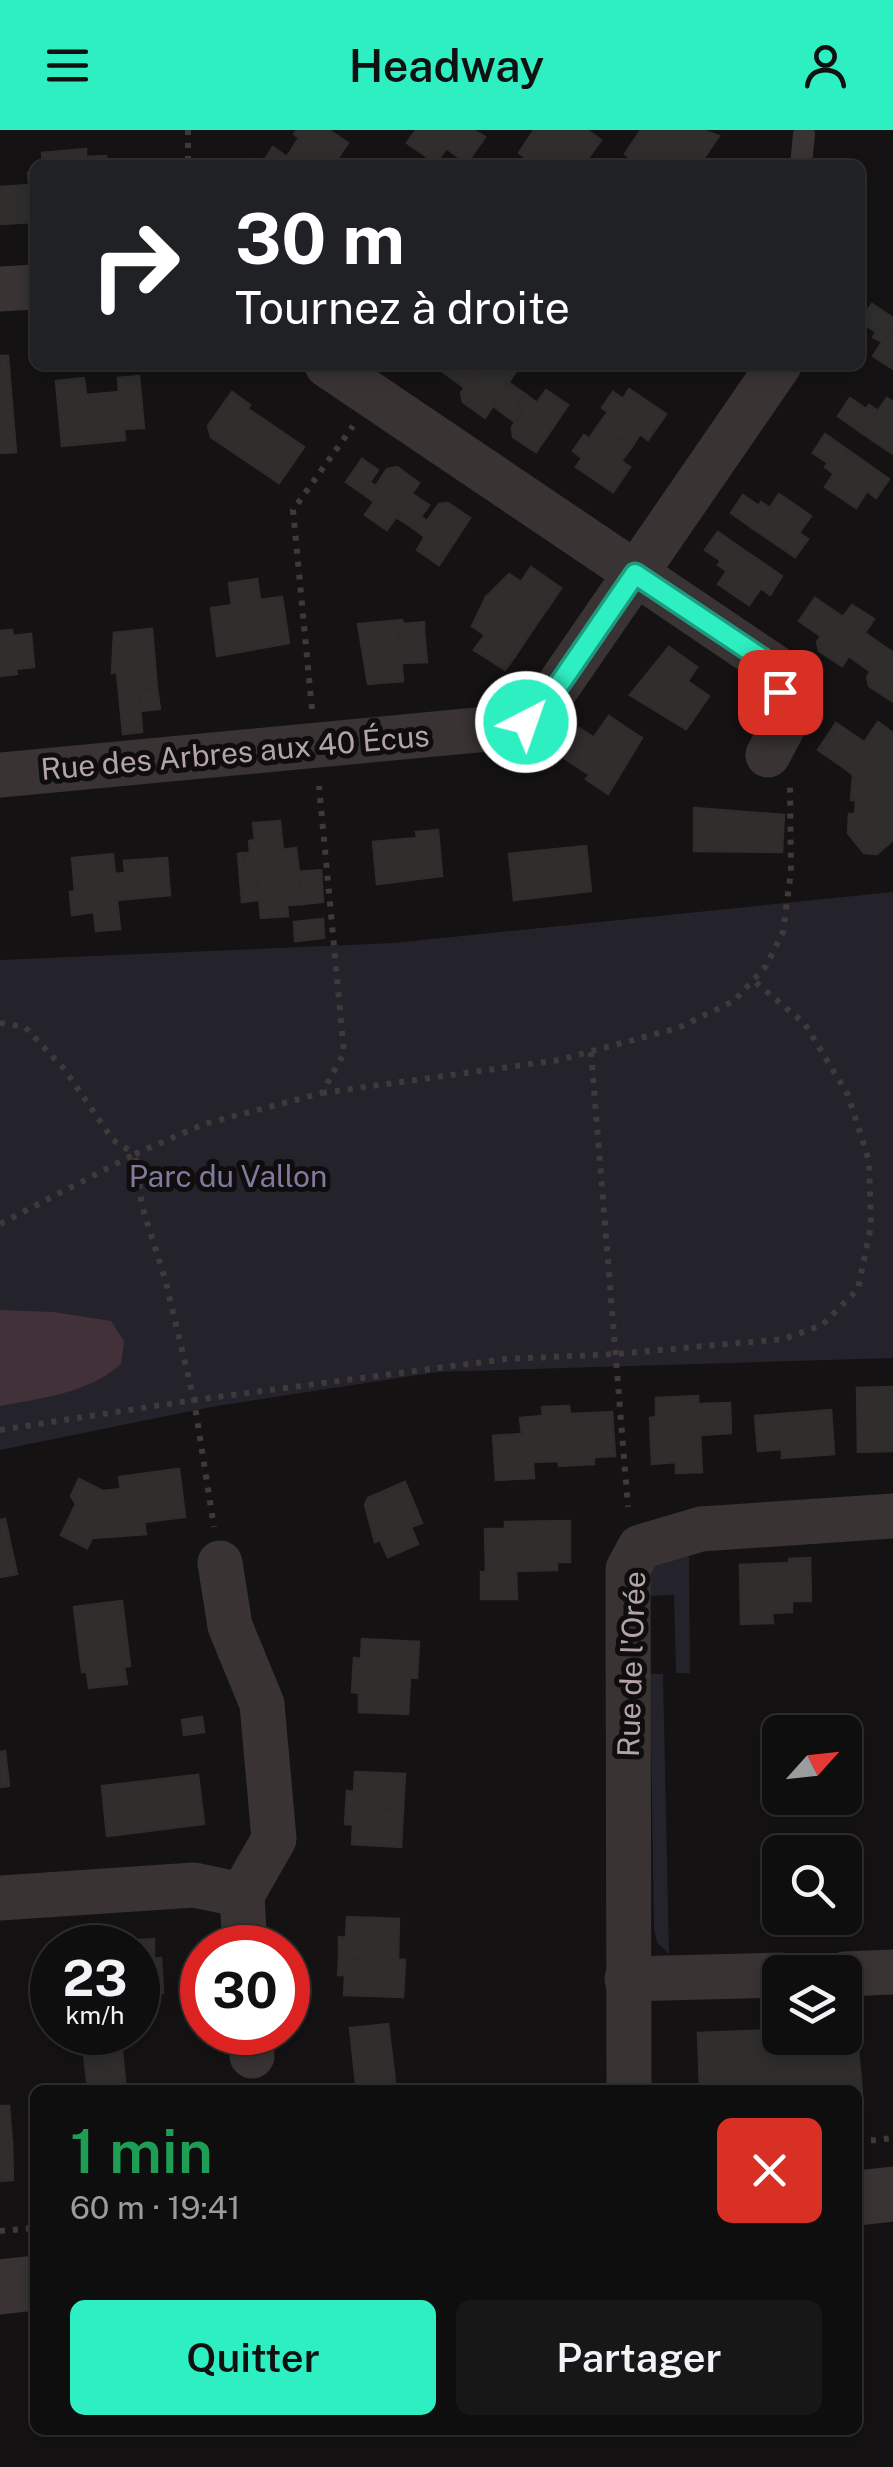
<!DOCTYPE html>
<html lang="fr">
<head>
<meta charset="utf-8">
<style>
  body { margin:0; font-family:"Public Sans",sans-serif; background:#181717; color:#f1f3f6; height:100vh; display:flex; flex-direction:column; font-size:38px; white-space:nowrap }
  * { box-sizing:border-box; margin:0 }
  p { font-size:32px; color:#9b9c9e }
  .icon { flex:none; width:55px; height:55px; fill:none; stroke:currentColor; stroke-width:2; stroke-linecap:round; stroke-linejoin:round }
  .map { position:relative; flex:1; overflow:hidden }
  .drawer { position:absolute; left:30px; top:1955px; width:832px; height:350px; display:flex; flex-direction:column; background:#0f0e0e; border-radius:15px; box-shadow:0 5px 15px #0003,0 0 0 2px #2f2e2e }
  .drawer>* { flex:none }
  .banner { position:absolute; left:30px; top:30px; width:835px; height:210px; border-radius:15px; box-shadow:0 5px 15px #0003,0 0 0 2px #2f2e2e; background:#202124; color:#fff; overflow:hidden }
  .needle { width:65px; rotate:63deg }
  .buttons { position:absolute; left:762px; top:1585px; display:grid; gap:20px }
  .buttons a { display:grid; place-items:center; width:100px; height:100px; border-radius:15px; background:#0f0e0e; box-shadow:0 5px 15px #0003,0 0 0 2px #2f2e2e; font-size:50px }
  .speed { position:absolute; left:30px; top:1795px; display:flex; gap:20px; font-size:50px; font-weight:700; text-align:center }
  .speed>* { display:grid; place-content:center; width:130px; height:130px; border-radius:50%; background:#0f0e0e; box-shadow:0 5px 15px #0003,0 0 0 2px #2f2e2e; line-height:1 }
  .speed small { font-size:25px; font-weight:400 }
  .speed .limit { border:15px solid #d22; background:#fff; color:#111 }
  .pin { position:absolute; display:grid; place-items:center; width:85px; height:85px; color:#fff; margin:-42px; border-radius:20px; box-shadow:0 5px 15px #0006 }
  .me { position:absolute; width:110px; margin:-55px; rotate:41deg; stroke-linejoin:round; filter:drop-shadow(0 0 8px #0008) }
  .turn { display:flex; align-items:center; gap:35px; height:210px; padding:0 40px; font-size:45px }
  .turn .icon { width:130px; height:130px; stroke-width:2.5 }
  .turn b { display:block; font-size:70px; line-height:85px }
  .round { display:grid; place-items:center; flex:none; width:105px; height:105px; border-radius:15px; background:#181717 }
  .overview { display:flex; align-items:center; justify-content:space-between; height:170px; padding:0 40px }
  h1 { font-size:60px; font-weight:600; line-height:75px; color:#1e9e55 }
  .action { display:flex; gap:20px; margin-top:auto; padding:20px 40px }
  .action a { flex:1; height:115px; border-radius:15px; background:#2eefc2; color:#111; font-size:40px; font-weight:600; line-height:115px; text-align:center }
  .action a+a { background:#181717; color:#f1f3f6 }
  header { display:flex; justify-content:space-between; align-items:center; height:130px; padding:0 40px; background:#2eefc2; color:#111; font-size:45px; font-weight:600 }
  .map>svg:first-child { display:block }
  .green { fill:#24222b }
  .water { fill:#433139 }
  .building { fill:#302d2d; stroke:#302c2c; stroke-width:2.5 }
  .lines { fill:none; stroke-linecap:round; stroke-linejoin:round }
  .path { stroke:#3f393a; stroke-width:6; stroke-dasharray:5 8; stroke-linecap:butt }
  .service { stroke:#393333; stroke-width:22 }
  .minor { stroke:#393333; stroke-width:45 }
  .tertiary { stroke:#393333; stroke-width:55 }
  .route-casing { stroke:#1e9b7e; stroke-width:25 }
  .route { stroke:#2eefc2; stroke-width:18 }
  .labels { text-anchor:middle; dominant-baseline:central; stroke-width:10; stroke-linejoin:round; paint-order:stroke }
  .street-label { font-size:30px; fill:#b4a4a7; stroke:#0f0d0d }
  .park-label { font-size:30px; fill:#817a9f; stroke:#0f0d0d }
</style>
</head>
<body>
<header><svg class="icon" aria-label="menu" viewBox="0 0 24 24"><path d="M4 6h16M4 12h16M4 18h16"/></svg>Headway<svg class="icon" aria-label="person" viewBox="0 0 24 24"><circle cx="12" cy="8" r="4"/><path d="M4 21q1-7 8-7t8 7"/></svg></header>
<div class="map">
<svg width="893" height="2337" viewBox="0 0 893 2337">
  <rect width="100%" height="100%" fill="#141212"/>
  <!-- green -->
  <g class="green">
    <path d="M893,762V1228L438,1242L211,1277L0,1320V830L393,813Z"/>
    <path d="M689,1424L690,1543H676L674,1465L648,1466L651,1438L661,1429Z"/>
    <path d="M650,1544H663L669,1824L657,1812L654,1799Z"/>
  </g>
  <!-- water -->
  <path class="water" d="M0,1180L53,1182L111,1191L124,1211L121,1234C89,1263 42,1268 0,1276Z"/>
  <!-- building -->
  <g class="building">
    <path d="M297,0H329L348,13L333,35H251L255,29L262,34L273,17L287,27L299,8L294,4Z"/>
    <path d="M416,0H459L436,33L407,13Z"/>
    <path d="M459,0H473L485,7L467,33L446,18Z"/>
    <path d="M534,0H587L601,10L596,17L575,3L553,35H536L519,23Z"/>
    <path d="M641,0H702L678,35H640L625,24Z"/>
    <path d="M702,0L719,6L699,35H678Z"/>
    <path d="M575,3L596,17L583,35H568L557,28Z"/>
    <path d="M86,19V27L106,26L107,35H43L42,23Z"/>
    <path d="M35,42V92L0,94V57L29,55L28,43Z"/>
    <path d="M872,174L893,188V196L882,212L873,207L876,202L860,191Z"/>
    <path d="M893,196V239L873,226Z"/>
    <path d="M0,226H8L16,322L0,323Z"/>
    <path d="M447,235H471L466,242L473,246L465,258L443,242Z"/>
    <path d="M471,235L486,239L489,235H509L517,240L485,288L463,272L461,263L473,246L466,242Z"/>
    <path d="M139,246L144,298L124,299L125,310L62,316L56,251L84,248L86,265L119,262L118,248Z"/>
    <path d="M509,253L525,264L517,276L523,280L515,292L493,276Z"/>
    <path d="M629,259L666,284L648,310L640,304L631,318L622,311L631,297L602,278L613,262L623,269Z"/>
    <path d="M546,260L568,275L536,322L513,307L512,297L523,280L517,276L525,264L537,273Z"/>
    <path d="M232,262L250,275L248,279L304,317L279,353L211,307L208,296Z"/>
    <path d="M850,268L866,279L869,275L878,281L862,303L838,286Z"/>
    <path d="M887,268L893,272V324L862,303Z"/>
    <path d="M608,282L631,297L622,311L598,296Z"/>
    <path d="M598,296L622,311L612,325L589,309Z"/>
    <path d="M825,304L849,321L834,344L825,337L828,333L813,323Z"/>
    <path d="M584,305L612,325L622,311L631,318L621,331L630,337L613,362L576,337L582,328L573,321Z"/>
    <path d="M849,321L889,349L876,368L867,361L856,378L825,357Z"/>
    <path d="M362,329L378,340L362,363L346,352Z"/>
    <path d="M397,337L419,353L387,400L365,385L374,372L362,363L369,352L376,356L387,339Z"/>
    <path d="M412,364L429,375L413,398L396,387Z"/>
    <path d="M779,364L811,386L799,403L808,409L795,427L755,400Z"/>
    <path d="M743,365L759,376L761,372L770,378L755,400L731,383Z"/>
    <path d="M448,373L470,388L439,435L417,420L425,407L413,398L421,387L427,391L439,374Z"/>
    <path d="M718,402L742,419L727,441L718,435L721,431L705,420Z"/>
    <path d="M742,419L782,446L770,465L761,458L749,475L718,454Z"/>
    <path d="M531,437L538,442L528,457L551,473L533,499L486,467L509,444L521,452Z"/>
    <path d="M538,442L561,458L551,473L528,457Z"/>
    <path d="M257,449L260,470L282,467L289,513L217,526L211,478L232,475L229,453Z"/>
    <path d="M486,467L533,499L515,526L492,510L482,525L474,520L485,505L472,496Z"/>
    <path d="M815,468L831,479L823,491L829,495L821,506L799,491Z"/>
    <path d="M852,475L874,489L842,536L819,521L817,512L829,495L823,491L831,479L843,487Z"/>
    <path d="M402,490L403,494L424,492V501L399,503L403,551L368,554L358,494Z"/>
    <path d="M152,499L157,559L139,561L142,602L123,604L117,542L112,543L114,503Z"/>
    <path d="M12,500L13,506L31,504L34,537L16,539L17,544L0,546V501Z"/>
    <path d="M424,501L427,532L402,533L399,503Z"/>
    <path d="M865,503L886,518L871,542L849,526Z"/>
    <path d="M492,510L515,526L505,540L482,525Z"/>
    <path d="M669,517L697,537L670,577L691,592L686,599L630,565Z"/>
    <path d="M886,518L893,522L892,571L869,556L867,547Z"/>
    <path d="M687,551L709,566L691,592L670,577Z"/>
    <path d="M157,559L160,579L140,581L139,561Z"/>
    <path d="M609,586L634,603L620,624L594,607Z"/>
    <path d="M878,592L893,603V710L877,724L864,723L848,703L849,684H855L856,670H851L853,645L846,639Z"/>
    <path d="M836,593L864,612L846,639L818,620Z"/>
    <path d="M579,598L620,624L634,603L642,608L608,664L586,649L590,645L561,626Z"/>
    <path d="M694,678L784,685L782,722L694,721Z"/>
    <path d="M280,691L283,720L296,718L303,774L287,775L288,786L261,788L257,748L245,749L243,723H250L249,711L255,710L253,693Z"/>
    <path d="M438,700L442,746L377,754L373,712L417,708L416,702Z"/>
    <path d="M586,716L591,761L514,770L509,724Z"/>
    <path d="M243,723L245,749L257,748L259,770L242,772L238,724Z"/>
    <path d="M113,724L115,744L125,743L124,731L167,728L170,765L117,770L120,799L96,801L94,782L72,785L70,762L75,761L72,728Z"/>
    <path d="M321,740L323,772L303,774L298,742Z"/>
    <path d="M323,789L324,808L295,811L294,792Z"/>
    <path d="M893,1257V1321L858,1322L857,1258Z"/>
    <path d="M698,1266V1274L730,1273L731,1303L700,1305L702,1342L676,1343V1332L652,1334L650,1288L656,1287V1268Z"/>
    <path d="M569,1276L570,1284L612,1282L615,1326L594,1327V1334L559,1336V1331L533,1332L534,1348L496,1350L493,1306L522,1304L520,1288L543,1286L542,1277Z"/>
    <path d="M831,1280L834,1324L782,1328V1319L758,1321L755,1286Z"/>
    <path d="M179,1339L185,1387L144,1392L146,1404L92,1408L87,1418L61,1405L76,1374L71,1366L79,1349L103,1361L121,1359L119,1347Z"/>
    <path d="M405,1352L422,1393L411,1397L418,1414L388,1427L380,1410L375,1412L365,1375L368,1368Z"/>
    <path d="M5,1389L17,1444L0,1447V1390Z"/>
    <path d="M570,1391V1432H557V1440L516,1441L517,1469H481V1442H486L485,1399H505V1392Z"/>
    <path d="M810,1428L811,1471H792V1482L772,1483L773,1493L741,1494L740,1435L789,1433V1429Z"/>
    <path d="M122,1471L130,1536L124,1537L127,1554L89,1558L87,1542H82L74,1477Z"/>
    <path d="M362,1509L419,1512L417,1548L353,1545L354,1528L361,1529Z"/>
    <path d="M353,1545L410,1548L408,1584L359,1582V1563L352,1562Z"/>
    <path d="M202,1587L204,1602L184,1605L182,1590Z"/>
    <path d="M5,1621L9,1656L0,1657V1622Z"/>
    <path d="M355,1642L405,1644L403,1680L346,1678L347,1661L354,1662Z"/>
    <path d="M198,1645L204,1694L107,1706L102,1656Z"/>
    <path d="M346,1678L403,1680L401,1717L352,1714L353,1695L345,1694Z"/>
    <path d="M347,1787L399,1789L398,1830L339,1828V1807L346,1808Z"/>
    <path d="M154,1809V1829L161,1828L162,1846L138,1847V1818H95L94,1813Z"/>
    <path d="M339,1828L405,1830L403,1867L344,1865L345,1845H338Z"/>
    <path d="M162,1846L163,1863H156L157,1883L138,1884V1847Z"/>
    <path d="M388,1894L396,1960H336V1956L356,1954L350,1898Z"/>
    <path d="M856,1896L862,1963L858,1960H700L698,1903L780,1900V1908H845V1897Z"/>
    <path d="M122,1921L126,1960H88L84,1924Z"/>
    <path d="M0,1976H9L12,2013L0,2014Z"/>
    <path d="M12,2013L13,2050L0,2051V2014Z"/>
  </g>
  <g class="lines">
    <!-- path -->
    <g class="path">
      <path d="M188,0V35"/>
      <path d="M312,579L293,380L353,296"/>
      <path d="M0,893L25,897L65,940L113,1010L135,1024L204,994L322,963L344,923L319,656"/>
      <path d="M591,922L628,1377"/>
      <path d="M322,963L559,930L678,898L734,871L766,836L783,802L791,741L790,657"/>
      <path d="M0,1094L135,1024L142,1076L165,1149L194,1270L214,1397"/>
      <path d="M0,1300L194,1270L506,1229L616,1224L784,1209L822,1195L858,1159L871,1096L869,1031L848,965L805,894L754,851"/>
      <path d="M858,2012L893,2008"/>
      <path d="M0,2101L35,2098"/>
    </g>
    <!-- service -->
    <path class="service" d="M801,35L804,4"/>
    <!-- minor -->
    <g class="minor">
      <path d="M0,159L35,157"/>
      <path d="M327,235L773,536L788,587L768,625"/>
      <path d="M0,645L498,598L526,592L552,565L779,235"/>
      <path d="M220,1433L230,1496L262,1574L274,1709L242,1765"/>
      <path d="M0,1768L194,1755L242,1765L245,1818"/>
      <path d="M845,1844L893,1842"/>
      <path d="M627,1849L780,1845"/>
      <path d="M251,1902L252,1926"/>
      <path d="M629,1960L628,1439L640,1417L701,1399L893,1386"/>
    </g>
    <!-- tertiary -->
    <g class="tertiary">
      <path d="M858,2068L893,2064"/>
      <path d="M0,2157L35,2153"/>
    </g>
  </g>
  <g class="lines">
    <!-- route casing -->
    <g class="route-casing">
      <path id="route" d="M526,592L552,565L635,444L773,536L780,562"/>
    </g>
    <!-- route -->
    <use href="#route" class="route"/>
  </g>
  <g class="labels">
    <!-- street labels -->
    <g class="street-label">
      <text transform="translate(235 622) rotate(-5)">Rue des Arbres aux 40 Écus</text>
      <text transform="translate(631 1534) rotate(-88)">Rue de l'Orée</text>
    </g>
    <!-- park labels -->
    <g class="park-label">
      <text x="228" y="1046">Parc du Vallon</text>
    </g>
  </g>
</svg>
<div class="buttons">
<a><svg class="needle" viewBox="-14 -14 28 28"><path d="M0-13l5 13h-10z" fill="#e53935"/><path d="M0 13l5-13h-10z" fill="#9b9c9e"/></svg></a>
<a><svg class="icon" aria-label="search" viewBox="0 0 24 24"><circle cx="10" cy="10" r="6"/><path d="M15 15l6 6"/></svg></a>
<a><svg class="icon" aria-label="layers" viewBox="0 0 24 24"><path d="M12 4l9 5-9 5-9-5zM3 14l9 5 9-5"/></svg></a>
</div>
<div class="speed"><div>23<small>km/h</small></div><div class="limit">30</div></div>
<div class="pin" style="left:780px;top:562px;background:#d93025"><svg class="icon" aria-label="arrive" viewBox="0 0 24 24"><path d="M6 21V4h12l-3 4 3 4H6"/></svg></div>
<svg class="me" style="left:526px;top:592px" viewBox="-20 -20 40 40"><circle r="17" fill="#2eefc2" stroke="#fff" stroke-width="3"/><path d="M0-11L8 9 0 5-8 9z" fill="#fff"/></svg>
<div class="banner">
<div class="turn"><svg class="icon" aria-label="right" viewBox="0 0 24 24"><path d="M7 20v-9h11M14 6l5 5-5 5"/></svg><div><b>30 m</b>Tournez à droite</div></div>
</div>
<section class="drawer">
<div class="overview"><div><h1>1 min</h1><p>60 m · 19:41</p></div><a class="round" style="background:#d93025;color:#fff"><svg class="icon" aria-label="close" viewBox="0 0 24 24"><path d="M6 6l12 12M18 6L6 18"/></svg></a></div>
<div class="action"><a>Quitter</a><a>Partager</a></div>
</section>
</div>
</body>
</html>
